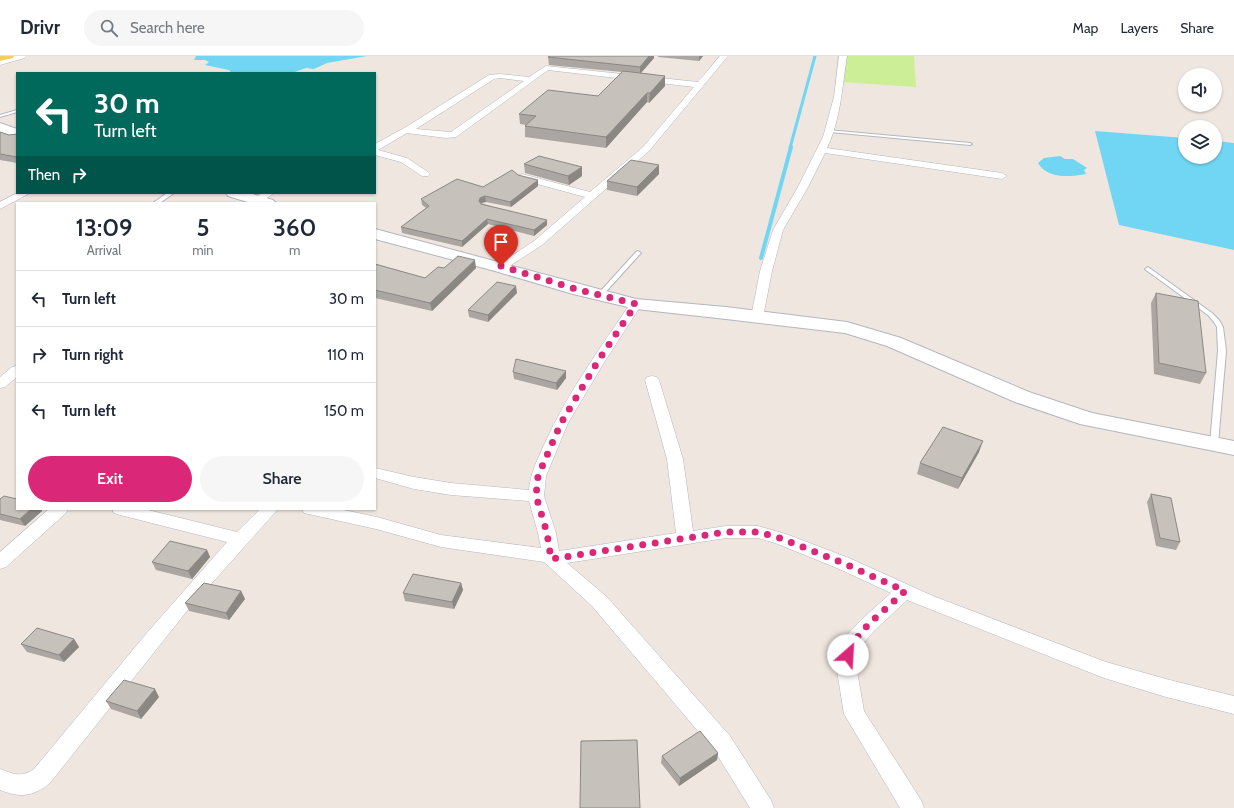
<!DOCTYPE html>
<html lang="en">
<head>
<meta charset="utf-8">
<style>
  body { margin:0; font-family:Cabin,sans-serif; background:#f6f6f7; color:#1f2937; height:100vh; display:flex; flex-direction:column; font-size:15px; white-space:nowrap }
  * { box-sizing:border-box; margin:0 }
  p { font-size:13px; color:#747a83 }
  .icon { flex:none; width:22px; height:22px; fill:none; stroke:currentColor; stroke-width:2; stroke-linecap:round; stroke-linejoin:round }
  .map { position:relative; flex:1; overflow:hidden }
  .sheet { position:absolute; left:16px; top:146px; width:360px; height:308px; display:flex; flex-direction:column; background:#fff; border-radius:0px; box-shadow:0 1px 3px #0004 }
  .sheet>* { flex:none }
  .banner { position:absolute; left:16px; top:16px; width:360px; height:122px; border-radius:0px; box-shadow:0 1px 3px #0004; background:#00695c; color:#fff; overflow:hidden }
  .fabs { position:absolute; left:1178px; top:12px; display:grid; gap:8px }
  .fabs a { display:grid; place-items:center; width:44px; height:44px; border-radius:50%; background:#fff; box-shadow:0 1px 3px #0004; font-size:20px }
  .pin { position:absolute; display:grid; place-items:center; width:34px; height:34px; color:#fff; margin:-41px -17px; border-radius:50% 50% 50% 0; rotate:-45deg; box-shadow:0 0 4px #0007 }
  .pin .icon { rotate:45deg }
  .me { position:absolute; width:44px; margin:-22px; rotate:26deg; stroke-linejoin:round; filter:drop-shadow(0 0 3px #0008) }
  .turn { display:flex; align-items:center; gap:14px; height:84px; padding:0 12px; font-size:18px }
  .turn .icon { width:52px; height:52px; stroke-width:2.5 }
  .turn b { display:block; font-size:28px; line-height:34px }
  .then { display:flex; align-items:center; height:38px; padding:0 12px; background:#0003; gap:8px; font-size:15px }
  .eta { display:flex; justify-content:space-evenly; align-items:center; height:68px; text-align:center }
  .eta b { font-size:24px; font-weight:600; line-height:28px }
  .action { display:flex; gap:8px; margin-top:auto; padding:8px 12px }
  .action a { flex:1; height:46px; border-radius:24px; background:#db2777; color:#fff; font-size:16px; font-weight:600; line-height:46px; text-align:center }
  .action a+a { background:#f6f6f7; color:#1f2937 }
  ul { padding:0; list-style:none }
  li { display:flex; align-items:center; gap:12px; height:56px; padding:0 12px; border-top:1px solid #e0e1e3 }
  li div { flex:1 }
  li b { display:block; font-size:15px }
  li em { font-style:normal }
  header { display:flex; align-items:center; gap:24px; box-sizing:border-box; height:56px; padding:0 20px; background:#fff; border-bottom:1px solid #e0e1e3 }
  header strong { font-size:19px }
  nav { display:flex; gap:22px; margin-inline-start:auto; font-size:14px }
  .search { width:280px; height:36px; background:#f6f6f7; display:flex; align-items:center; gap:10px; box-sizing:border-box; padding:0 14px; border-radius:22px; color:#747a83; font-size:15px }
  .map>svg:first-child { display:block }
  .pitch { fill:#ccee96 }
  .water { fill:#70d6f3 }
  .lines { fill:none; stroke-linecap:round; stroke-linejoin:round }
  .stream-far1 { stroke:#70d6f3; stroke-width:3 }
  .stream { stroke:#70d6f3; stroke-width:4 }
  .service-casing { stroke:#b3b6c1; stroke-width:2 }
  .minor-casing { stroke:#b3b6c1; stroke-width:1 }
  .tertiary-casing { stroke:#b3b6c1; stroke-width:1 }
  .secondary-casing { stroke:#b3b6c1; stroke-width:2 }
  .primary-casing { stroke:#c8c8c8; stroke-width:2 }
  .service { fill:#fff; fill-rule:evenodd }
  .minor { fill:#fff; fill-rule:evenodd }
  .tertiary { fill:#fff; fill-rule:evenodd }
  .secondary { fill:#fff; fill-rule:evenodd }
  .primary { fill:#f6cc5d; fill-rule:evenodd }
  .wall { fill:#aba6a1 }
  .shaded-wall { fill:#8b8783 }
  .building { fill:#c7c1bb; stroke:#8b8783 }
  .route { stroke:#db2777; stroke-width:7; stroke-dasharray:0 12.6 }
</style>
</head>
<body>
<header>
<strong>Drivr</strong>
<div class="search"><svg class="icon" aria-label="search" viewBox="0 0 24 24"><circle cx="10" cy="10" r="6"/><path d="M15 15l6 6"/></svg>Search here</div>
<nav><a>Map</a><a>Layers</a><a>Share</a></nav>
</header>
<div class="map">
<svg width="1234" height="752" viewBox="0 0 1234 752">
  <rect width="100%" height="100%" fill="#efe7df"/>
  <!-- pitch -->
  <path class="pitch" d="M844,0H914L916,31L841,26Z"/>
  <!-- water -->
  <g class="water">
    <path d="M196,0H367L327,7L314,13L306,12L292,17H232L229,14L205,9L209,6L205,4H194Z"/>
    <path d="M1095,75L1185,82V101H1215V85L1234,87V194L1119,169Z"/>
    <path d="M1060,100L1065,103H1073L1087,112L1084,114L1086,118C1070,121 1047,123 1038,107L1044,102Z"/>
  </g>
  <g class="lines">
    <!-- stream-far1 -->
    <path class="stream-far1" d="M790,92L815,0"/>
    <!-- stream -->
    <path class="stream" d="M761,202L791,91"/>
    <!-- service casing -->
    <g class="service-casing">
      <g id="service">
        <path d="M17,54V56L0,61V59Z"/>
        <path d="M828,74L970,87L972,88L970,89L830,76H828Z"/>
        <path d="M167,137H174L160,147H153Z"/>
        <path d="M638,195L641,197L640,198L602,240H598V238L636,196Z"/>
        <path d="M1148,211L1212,257L1219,264L1223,271L1226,295L1218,388L1217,390L1214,391L1210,388L1218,295L1217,271L1214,266L1208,259L1146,214L1145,213Z"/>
      </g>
    </g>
    <!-- minor casing -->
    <g class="minor-casing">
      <g id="minor">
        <path d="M720,0H728L649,95L542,189L505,213H497L495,211L534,185L585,141L519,123L517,121L519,119L522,118L590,136L643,91L694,31L548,14L456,81L446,82L407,77L378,94L407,102L428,116L430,118L428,120H422L401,106L375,99V88L406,71L489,19L500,18L529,21L546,10L698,26ZM500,22L524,25L451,76L416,73L494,23Z"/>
        <path d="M839,0H847C842,31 841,63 827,92L1002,117L1007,120L1002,123L825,97L808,131L783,174L772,215L763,261L761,264H753L751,261L760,215L773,174L798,131L823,81L834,41Z"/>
        <path d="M17,137H30L0,153V146Z"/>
        <path d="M262,137H274L261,146H253L252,144Z"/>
        <path d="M636,244L640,245L642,248L605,305L568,367L546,420L544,440L556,477L559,495L676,477L667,403L645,324L647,321L652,320L657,321L659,324L683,403L693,475L726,470H758L786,478L849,502L933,540L1106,606L1166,623L1234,640V658L1166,641L1104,622L907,544L874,575L861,590L858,598L857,615L864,655L921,744L924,752H900L844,658L837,615L838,598L847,579L861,564L891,537L837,512L775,487L758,482H726L567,507L606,540L730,680L771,744L774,752H750L714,694L592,550L544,506L441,491L376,473L304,457L302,453H339L377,461L441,479L541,492L538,477L529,445L451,439L414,433L375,422V412L414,421L451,427L529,434C530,418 537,405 543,391C566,339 600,292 632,245Z"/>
        <path d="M17,310V321L5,331L0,332V321L12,311Z"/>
        <path d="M49,453H68L66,457L6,511L0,513V496Z"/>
        <path d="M112,453H144L237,476L260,453H278L187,555L50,727C32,741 21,742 0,734V713C14,718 21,722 34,713L146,578L227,486L120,459L114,457Z"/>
      </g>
    </g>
    <!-- tertiary casing -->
    <g class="tertiary-casing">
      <path id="tertiary" d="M11,0H27L25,2L0,9V3Z"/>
    </g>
    <!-- secondary casing -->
    <g class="secondary-casing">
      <g id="secondary">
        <path d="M0,67L17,73V82L0,76Z"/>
        <path d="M226,137H249L273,144L276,147H251L228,140Z"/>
        <path d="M375,173L636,243L726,251L847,266L901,282L1029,336L1092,357L1234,385V399L1080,368L1015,346L887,290L845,277L726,263L636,253L573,238L495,215L375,183Z"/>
      </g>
    </g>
    <!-- primary casing -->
    <g class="primary-casing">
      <path id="primary" d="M0,0H14L13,2L0,5Z"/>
    </g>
    <!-- service -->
    <use href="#service" class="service"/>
    <!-- minor -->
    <use href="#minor" class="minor"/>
    <!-- tertiary -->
    <use href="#tertiary" class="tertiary"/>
    <!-- secondary -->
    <use href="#secondary" class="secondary"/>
    <!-- primary -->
    <use href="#primary" class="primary"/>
  </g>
  <!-- wall -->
  <g class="wall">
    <path d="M550,0H654V2L641,17L665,20V30L649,47L647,46L606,92L525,81V70L526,69L520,68L519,58L598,40L622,16L549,9L548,1Z"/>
    <path d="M658,0H703L699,5L658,1Z"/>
    <path d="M0,76L9,79L17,78V107L0,104Z"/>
    <path d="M524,108L582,111V120L569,129L525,117Z"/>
    <path d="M659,118L637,140L607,134V125Z"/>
    <path d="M538,130L511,151L486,146L481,147L547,169L534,180L488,168L462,191L402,177L401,171L426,152L422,149L421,143L483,131Z"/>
    <path d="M375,208L425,222L444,212H476L432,255L375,242Z"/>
    <path d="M517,237L488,266L469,261L468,254Z"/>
    <path d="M1156,237L1206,317L1200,328L1154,318L1151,247Z"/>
    <path d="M566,315V322L557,334L514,323L513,316Z"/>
    <path d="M979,396L958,433L917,418L920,407Z"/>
    <path d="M1151,438L1180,486L1176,494L1156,490L1147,446Z"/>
    <path d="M0,443L17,453H41L42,455L25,470L0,464Z"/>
    <path d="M207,494L210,501L192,523L156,514L152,506Z"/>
    <path d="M461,527L463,534L454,553L405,545L403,537Z"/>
    <path d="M241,535L245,543L229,564L189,555L185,547Z"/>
    <path d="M74,583L79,591L64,606L27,596L21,588Z"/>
    <path d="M159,641L141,663L111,653L106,645Z"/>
    <path d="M718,697L717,704L679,730L661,707L662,700Z"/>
  </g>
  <!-- shaded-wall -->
  <g class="shaded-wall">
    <path d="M649,0H654V2L640,18V11Z"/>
    <path d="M699,0H703L699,5Z"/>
    <path d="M665,20V30L649,47L650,37Z"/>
    <path d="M647,37V46L606,92V81Z"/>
    <path d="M659,109V118L637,140V131Z"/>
    <path d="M582,111V120L569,129L568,120Z"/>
    <path d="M538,124V130L511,151L510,146Z"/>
    <path d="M485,140L486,146L481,147L479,145L480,142Z"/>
    <path d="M487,163L488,168L462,191V185Z"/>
    <path d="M547,164V169L534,180V174Z"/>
    <path d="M475,204L476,212L432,255L430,247Z"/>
    <path d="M516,230L517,237L488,266V259Z"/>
    <path d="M566,315V322L557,334L556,327Z"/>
    <path d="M983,385L979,396L958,433L962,422Z"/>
    <path d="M31,453H41L42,455L25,470L20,463Z"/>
    <path d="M207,494L210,501L192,523L188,515Z"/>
    <path d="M461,527L463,534L454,553L452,546Z"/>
    <path d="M241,535L245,543L229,564L226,557Z"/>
    <path d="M74,583L79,591L64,606L59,599Z"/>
    <path d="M155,633L159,641L141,663L137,655Z"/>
    <path d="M718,697L717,704L679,730L680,722Z"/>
  </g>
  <!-- building -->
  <g class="building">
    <path d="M550,0H649L640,11L548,1Z"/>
    <path d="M623,15L665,20L650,37H647L606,81L525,70L536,60L519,58L548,34L598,40Z"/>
    <path d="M0,76L9,79L17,78V101L0,98Z"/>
    <path d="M539,100L582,111L568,120L524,108Z"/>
    <path d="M631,104L659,109L637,131L607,125Z"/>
    <path d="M512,114L518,119L538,124L510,146L485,140L480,142L479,145L481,148L547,164L534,174L487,163L462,185L401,171L429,150L421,143L457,123L483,131Z"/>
    <path d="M458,200L475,204L430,247L375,234V208L425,222L438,211L444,212Z"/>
    <path d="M497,226L516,230L488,259L468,254Z"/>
    <path d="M1156,237L1198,245L1206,317L1159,307Z"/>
    <path d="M516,303L566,315L556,327L513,316Z"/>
    <path d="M943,371L983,385L962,422L920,407Z"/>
    <path d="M1151,438L1171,442L1180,486L1160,482Z"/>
    <path d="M4,440L17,443V453H31L20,463L0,458V443Z"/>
    <path d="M170,485L207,494L188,515L152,506Z"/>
    <path d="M413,518L461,527L452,546L403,537Z"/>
    <path d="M204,527L241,535L226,557L185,547Z"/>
    <path d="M37,572L74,583L59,599L21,588Z"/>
    <path d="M124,624L155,633L137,655L106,645Z"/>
    <path d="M700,675L718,697L680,722L662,700Z"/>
    <path d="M637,684L640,752H580L581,685Z"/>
  </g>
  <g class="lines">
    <!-- route -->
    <path class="route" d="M501,210L579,234L636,248L598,305L561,367L538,420L536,440L547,477L551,503L726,476H758L780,482L843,507L905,535C888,552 854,576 848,599"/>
  </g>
</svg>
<div class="fabs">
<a><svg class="icon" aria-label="sound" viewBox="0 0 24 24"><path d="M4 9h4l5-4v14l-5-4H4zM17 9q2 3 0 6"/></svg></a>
<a><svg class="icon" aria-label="layers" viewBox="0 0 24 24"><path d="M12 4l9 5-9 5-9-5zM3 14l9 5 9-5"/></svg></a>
</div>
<div class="pin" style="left:501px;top:210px;background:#d93025"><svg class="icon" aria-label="arrive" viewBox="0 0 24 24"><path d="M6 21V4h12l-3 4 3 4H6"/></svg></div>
<svg class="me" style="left:848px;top:599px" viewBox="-20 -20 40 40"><circle r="19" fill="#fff"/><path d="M0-13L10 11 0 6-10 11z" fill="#db2777"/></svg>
<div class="banner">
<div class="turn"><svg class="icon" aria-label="left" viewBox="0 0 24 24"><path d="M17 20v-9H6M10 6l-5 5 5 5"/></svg><div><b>30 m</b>Turn left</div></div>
<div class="then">Then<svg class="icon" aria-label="right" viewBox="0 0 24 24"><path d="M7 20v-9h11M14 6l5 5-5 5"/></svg></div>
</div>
<section class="sheet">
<div class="eta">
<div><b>13:09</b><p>Arrival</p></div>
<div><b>5</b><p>min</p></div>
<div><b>360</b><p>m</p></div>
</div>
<ul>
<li><svg class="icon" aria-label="left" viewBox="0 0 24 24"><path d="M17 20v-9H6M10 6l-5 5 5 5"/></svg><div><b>Turn left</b></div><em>30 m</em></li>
<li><svg class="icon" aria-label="right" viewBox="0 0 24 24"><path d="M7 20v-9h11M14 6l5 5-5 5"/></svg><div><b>Turn right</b></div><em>110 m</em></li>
<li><svg class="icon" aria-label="left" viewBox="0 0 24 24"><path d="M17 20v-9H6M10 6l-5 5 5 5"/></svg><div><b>Turn left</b></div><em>150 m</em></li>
</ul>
<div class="action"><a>Exit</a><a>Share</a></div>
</section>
</div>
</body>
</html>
